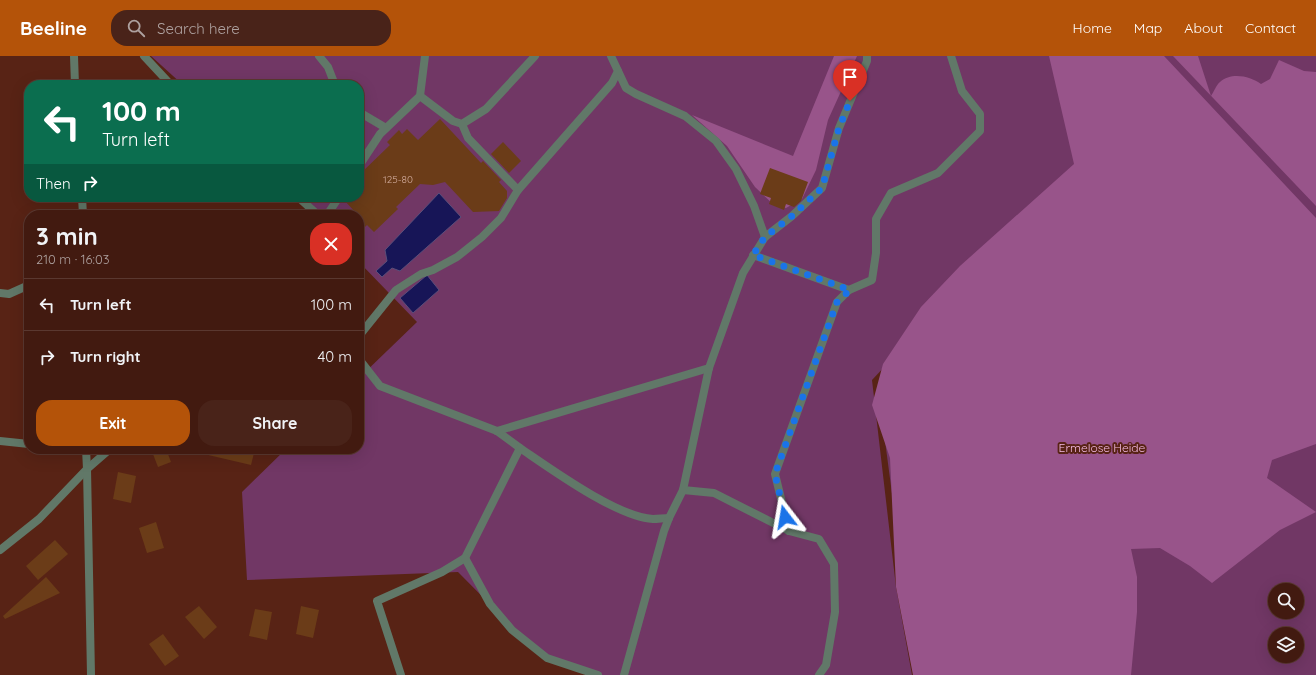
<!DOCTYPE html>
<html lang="en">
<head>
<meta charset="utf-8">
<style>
  body { margin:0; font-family:Quicksand,sans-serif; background:#492319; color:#f1f3f6; height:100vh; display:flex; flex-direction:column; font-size:15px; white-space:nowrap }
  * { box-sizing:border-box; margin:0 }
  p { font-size:13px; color:#aea19f }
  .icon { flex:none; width:22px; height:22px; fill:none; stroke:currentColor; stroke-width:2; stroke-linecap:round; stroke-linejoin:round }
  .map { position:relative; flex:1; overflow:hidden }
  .sheet { position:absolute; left:24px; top:154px; width:340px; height:244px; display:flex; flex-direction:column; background:#421a10; border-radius:16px; box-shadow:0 4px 16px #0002,0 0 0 1px #5a3830 }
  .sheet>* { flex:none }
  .guide { position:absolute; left:24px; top:24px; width:340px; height:122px; border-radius:16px; box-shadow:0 4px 16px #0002,0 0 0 1px #5a3830; background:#0b6e4f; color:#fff; overflow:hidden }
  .buttons { position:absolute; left:1268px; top:527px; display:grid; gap:8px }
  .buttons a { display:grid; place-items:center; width:36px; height:36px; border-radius:50%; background:#421a10; box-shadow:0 4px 16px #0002,0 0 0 1px #5a3830; font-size:20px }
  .pin { position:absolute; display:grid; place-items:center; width:34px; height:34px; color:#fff; margin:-41px -17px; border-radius:50% 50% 50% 0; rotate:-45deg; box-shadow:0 0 4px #0007 }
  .pin .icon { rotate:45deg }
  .me { position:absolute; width:44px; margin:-22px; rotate:346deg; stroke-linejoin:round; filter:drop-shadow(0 0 3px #0008) }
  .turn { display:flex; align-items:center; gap:14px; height:84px; padding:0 12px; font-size:18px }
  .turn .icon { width:52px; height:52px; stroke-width:2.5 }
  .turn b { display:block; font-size:28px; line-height:34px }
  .then { display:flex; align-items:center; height:38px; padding:0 12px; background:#0003; gap:8px; font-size:15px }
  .round { display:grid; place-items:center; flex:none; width:42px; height:42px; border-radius:16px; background:#492319 }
  .overview { display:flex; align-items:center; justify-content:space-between; height:68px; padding:0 12px }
  h1 { font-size:24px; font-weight:700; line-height:30px }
  .primary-button { display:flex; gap:8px; margin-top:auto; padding:8px 12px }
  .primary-button a { flex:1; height:46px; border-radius:16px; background:#b45309; color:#fff; font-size:16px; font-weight:700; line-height:46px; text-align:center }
  .primary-button a+a { background:#492319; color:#f1f3f6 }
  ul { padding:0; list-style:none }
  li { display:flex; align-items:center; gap:12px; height:52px; padding:0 12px; border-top:1px solid #5a3830 }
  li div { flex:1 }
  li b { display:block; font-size:15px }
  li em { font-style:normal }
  header { display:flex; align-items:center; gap:24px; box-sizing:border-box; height:56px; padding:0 20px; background:#b45309; color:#fff }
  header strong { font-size:19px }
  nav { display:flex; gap:22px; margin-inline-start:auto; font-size:14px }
  .search { width:280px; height:36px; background:#492319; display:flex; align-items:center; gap:10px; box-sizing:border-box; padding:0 14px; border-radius:16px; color:#aea19f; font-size:15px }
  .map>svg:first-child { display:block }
  .green { fill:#713765; fill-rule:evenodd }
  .forest { fill:#98548a }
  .water { fill:#171557; stroke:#5a4e7a }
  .building { fill:#6b3c18 }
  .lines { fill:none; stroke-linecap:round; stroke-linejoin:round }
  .lane { stroke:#617868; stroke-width:8 }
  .route { stroke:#1a73e8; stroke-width:7; stroke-dasharray:0 12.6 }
  .labels { text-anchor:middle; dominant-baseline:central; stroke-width:4; stroke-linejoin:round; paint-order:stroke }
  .number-label { font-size:10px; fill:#d3ad9e }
  .park-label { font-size:12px; fill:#f4bbe6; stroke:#582315 }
</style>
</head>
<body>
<header>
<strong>Beeline</strong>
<div class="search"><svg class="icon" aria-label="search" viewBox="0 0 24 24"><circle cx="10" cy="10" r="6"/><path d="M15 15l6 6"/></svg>Search here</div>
<nav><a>Home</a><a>Map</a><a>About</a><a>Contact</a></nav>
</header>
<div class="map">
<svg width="1316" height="619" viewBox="0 0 1316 619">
  <rect width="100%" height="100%" fill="#582315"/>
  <!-- green -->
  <path class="green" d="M151,0H1316V619H916L880,347L887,308L872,324L896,531L912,619H589L542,601L458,516L247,524L242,436L286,393H359V322L417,266L359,206V159H313L295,141H359V29H183ZM1275,534H1297V556H1275ZM1275,578H1297V600H1275Z"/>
  <!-- forest -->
  <g class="forest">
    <path d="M834,0H857L828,64L816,114L802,143L786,152L774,149L755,131L727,90L692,59L793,100Z"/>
    <path d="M1049,0H1164L1316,162V388L1272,404L1267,422L1316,456L1280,474L1212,527L1190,510L1160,492L1131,493L1137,521V556L1131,619H913L896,531L890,402L872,349L883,308L921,251L960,210L1074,108Z"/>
    <path d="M1173,0H1198L1211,40C1214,36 1216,29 1220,26C1231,16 1250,20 1261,28L1270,23L1279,4L1304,15L1316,16V150Z"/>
  </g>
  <!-- water -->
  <g class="water">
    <path d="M439,137L461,161L400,215L392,212L382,221L376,215L387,205L385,194Z"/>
    <path d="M427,219L439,234L413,257L400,242Z"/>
  </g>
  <!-- building -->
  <g class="building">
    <path d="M440,63L481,107L483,105L501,124L499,126L507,135V142L499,155L473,156L445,126L433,129L420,128L396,151L398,153L374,176L367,169L365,171L359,165V159H354L356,157L344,144V141H359V126L364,121L361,117L390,89L387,86L399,74L402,78L407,73L418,84Z"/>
    <path d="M503,86L521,105L509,117L491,98Z"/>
    <path d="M770,112L808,126L801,145L794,151L786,148L784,154L769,148L771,142L760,138Z"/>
    <path d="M151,393H166L171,406L158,411Z"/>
    <path d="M205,393H255L251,409L204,398Z"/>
    <path d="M118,416L136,420L131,447L113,443Z"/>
    <path d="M156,466L164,492L147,497L139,472Z"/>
    <path d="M55,484L68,498L38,524L26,510Z"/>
    <path d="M46,521L60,537L5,563L3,560Z"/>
    <path d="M199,550L217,571L204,583L185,561Z"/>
    <path d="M301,550L319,554L313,582L296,578Z"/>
    <path d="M255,553L272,556L267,584L249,580Z"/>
    <path d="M163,578L179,600L165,610L149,588Z"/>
  </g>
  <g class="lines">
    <!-- lane -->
    <g class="lane">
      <path d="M74,0L75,29"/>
      <path d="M144,0L171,29"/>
      <path d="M319,0L328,11L335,29"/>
      <path d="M618,15L626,32L636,38L685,60L716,85L736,113L754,150L765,181"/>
      <path d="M420,40L453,65L462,68L486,53L535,0"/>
      <path d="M359,56L386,72"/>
      <path d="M462,68L468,82L518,134"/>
      <path d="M359,110L380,78L420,40L425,0"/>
      <path d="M82,141L83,159"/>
      <path d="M298,141L318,159"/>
      <path d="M327,159L339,141"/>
      <path d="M753,199L849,234L872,224L876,197V163L891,137L938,117L980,75V58L962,35L951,0"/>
      <path d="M0,237L9,238L29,229"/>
      <path d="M359,280L396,234L421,218L433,214L457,201L482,181L501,162L518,134L612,27L618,15L611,0"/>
      <path d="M359,303L380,330L497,375L520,392L465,502L442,516L377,545L401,619"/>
      <path d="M497,375L709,312"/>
      <path d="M0,385L29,388"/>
      <path d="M520,392C551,413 617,461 653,463C658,463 664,462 669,462"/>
      <path d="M683,434L714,437L789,475L819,483L834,508L835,556L826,609L819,619"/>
      <path d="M789,475L775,418L837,246L849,234"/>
      <path d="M0,494L39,463L87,413L86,393"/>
      <path d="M465,502L490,548L512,574L547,602L598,619"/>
      <path d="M91,619L87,413L110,393"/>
      <path d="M624,619L664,475L669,462L683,434L709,312L743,217L765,181L792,160L822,132L839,72L867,5V0"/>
    </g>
  </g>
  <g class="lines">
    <!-- route -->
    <path class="route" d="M785,461L775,418L837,246L850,234L753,199L765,181L792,160L822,132L839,72L850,45"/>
  </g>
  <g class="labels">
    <!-- number labels -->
    <g class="number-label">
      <text x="398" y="123">125-80</text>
    </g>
    <!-- park labels -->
    <g class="park-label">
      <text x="1102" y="391">Ermelose Heide</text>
    </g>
  </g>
</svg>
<div class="buttons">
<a><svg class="icon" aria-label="search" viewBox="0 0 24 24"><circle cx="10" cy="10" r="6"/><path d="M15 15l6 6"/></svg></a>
<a><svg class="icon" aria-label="layers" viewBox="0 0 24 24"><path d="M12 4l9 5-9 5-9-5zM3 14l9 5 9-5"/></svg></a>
</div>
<div class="pin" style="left:850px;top:45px;background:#d93025"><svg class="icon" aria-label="arrive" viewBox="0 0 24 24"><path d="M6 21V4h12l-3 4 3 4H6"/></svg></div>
<svg class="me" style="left:785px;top:461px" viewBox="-20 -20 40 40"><path d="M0-17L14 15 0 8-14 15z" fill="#1a73e8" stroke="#fff" stroke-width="4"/></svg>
<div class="guide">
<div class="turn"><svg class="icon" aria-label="left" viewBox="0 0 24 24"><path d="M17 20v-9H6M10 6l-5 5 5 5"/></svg><div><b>100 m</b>Turn left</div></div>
<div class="then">Then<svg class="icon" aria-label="right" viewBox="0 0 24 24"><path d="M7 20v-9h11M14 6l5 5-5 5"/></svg></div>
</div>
<section class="sheet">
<div class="overview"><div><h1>3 min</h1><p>210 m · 16:03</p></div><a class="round" style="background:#d93025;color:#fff"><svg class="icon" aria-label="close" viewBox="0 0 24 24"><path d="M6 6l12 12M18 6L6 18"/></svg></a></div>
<ul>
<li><svg class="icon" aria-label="left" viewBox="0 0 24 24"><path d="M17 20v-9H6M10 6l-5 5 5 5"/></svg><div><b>Turn left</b></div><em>100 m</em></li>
<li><svg class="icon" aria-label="right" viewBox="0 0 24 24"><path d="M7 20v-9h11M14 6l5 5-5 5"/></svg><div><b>Turn right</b></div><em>40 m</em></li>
</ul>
<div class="primary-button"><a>Exit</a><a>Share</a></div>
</section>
</div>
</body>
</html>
